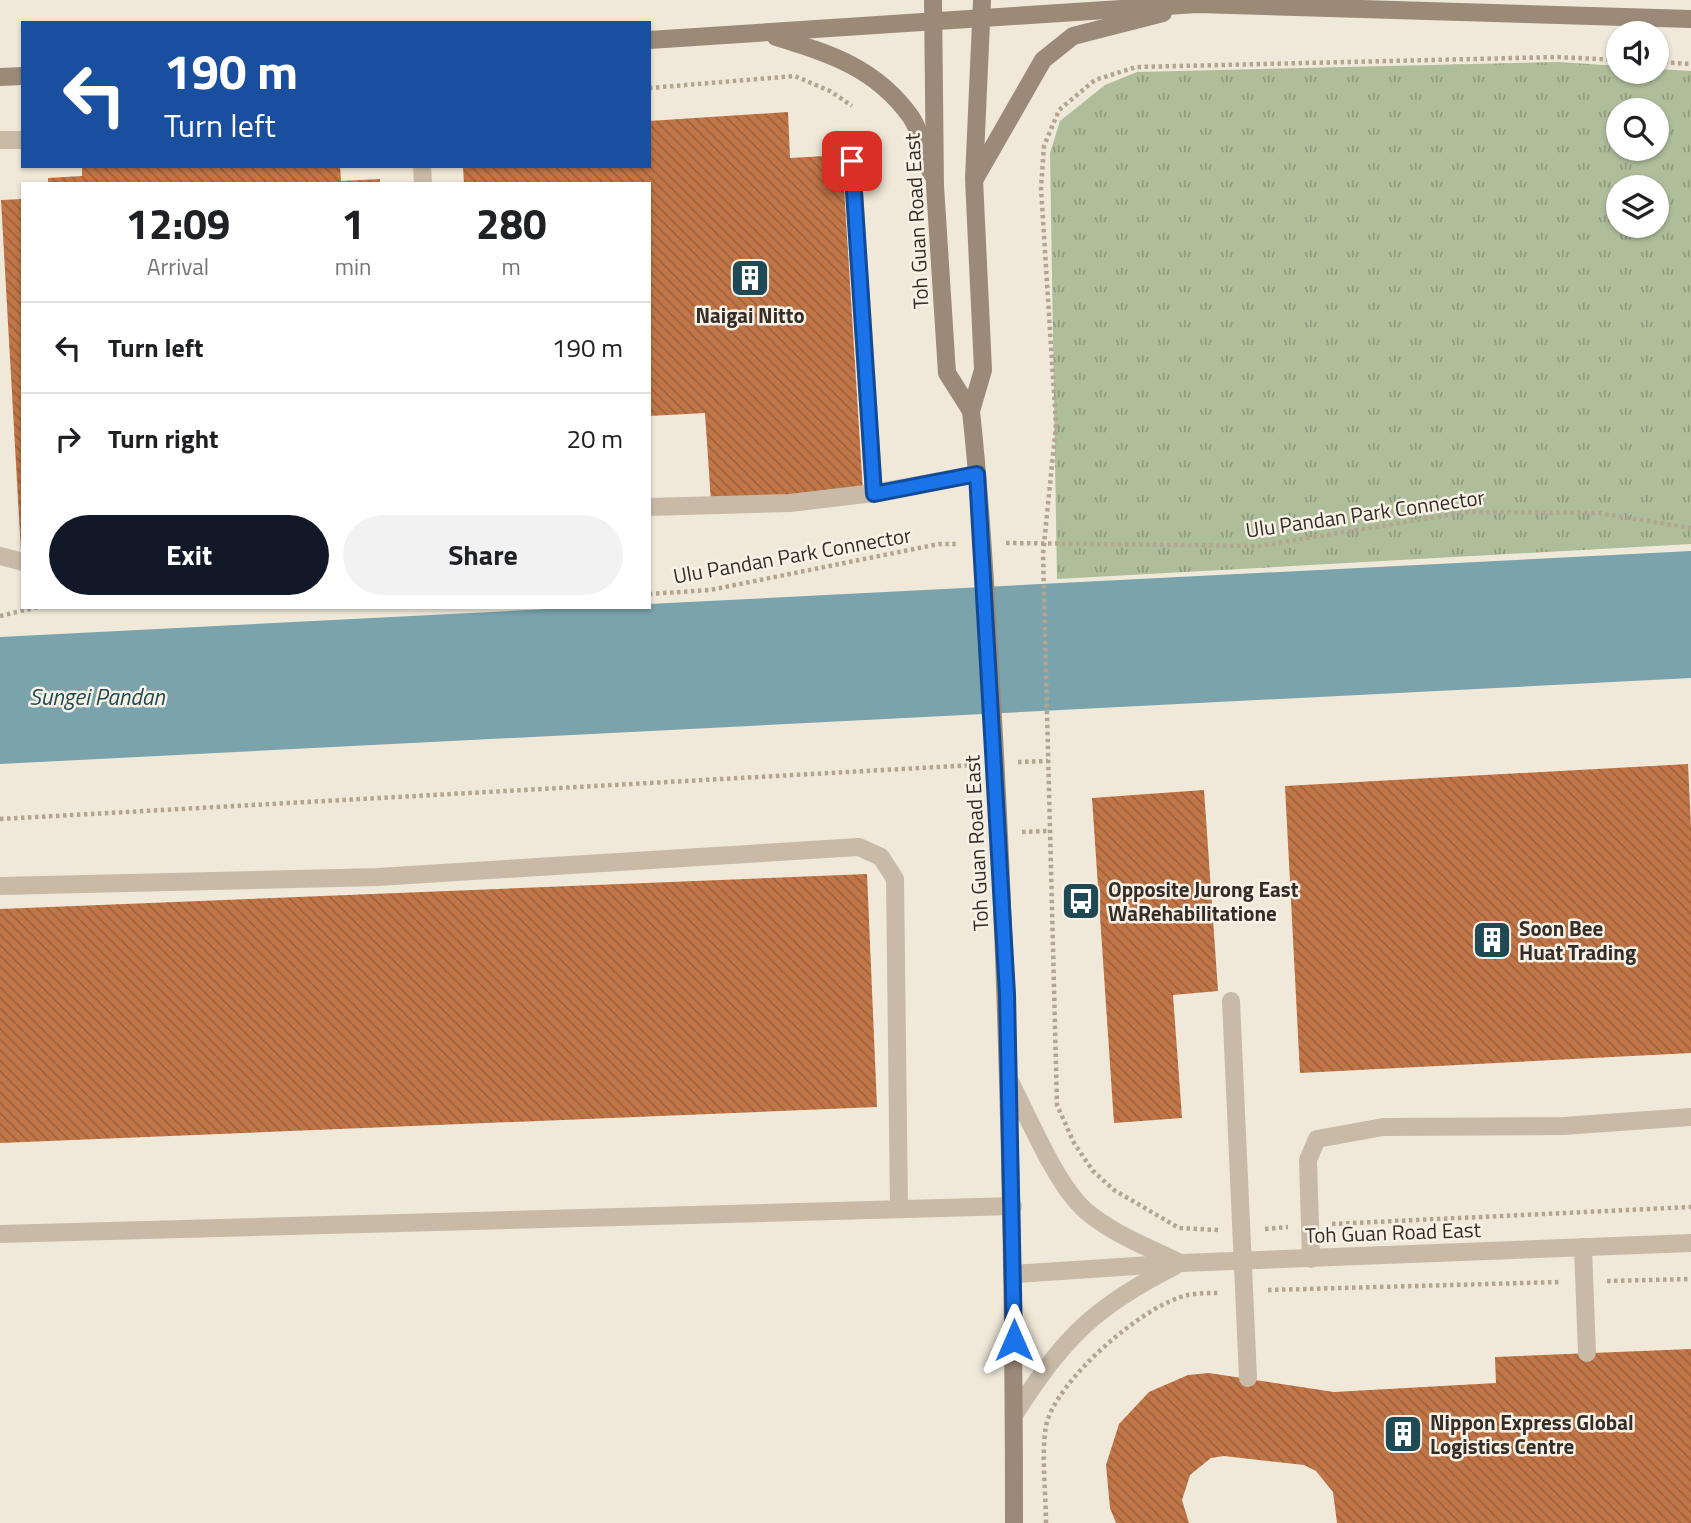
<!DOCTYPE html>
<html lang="en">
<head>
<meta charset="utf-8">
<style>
  body { margin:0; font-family:"Titillium Web",sans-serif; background:#f2f2f2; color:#202124; height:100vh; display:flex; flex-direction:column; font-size:26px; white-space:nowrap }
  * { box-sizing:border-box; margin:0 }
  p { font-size:23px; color:#757577 }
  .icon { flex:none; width:38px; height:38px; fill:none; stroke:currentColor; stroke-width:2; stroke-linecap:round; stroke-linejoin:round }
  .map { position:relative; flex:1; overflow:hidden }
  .side { position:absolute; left:21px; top:182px; width:630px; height:427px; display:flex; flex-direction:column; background:#fff; border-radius:0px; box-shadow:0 2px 5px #0004 }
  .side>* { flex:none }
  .top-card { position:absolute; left:21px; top:21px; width:630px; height:147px; border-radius:0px; box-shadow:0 2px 5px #0004; background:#1a4fa0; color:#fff; overflow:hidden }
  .buttons { position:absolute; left:1606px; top:21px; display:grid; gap:14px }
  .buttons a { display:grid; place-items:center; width:63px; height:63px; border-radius:50%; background:#fff; box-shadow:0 2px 5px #0004; font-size:35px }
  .pin { position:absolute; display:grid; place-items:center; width:60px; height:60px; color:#fff; margin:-30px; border-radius:14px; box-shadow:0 4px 10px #0006 }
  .me { position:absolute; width:77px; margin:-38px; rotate:0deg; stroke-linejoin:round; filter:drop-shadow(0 0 5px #0008) }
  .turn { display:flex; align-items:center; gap:24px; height:147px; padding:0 28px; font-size:32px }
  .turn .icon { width:91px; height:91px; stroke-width:2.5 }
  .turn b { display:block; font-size:49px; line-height:60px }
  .eta { display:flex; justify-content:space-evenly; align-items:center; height:119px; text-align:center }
  .eta b { font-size:42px; font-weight:700; line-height:49px }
  .primary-button { display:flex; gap:14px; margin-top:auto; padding:14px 28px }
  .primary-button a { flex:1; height:80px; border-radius:42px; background:#111827; color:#fff; font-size:28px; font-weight:700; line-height:80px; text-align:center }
  .primary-button a+a { background:#f2f2f2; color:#202124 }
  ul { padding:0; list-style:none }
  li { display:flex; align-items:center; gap:21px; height:91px; padding:0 28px; border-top:2px solid #e0e0e0 }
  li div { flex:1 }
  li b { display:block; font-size:26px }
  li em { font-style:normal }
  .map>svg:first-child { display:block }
  .grass { fill:url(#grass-tufts); fill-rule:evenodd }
  .water { fill:#7aa3ac }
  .building { fill:url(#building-back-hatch) }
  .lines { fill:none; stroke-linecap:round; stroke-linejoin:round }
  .path { stroke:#b3a591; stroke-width:4.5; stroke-dasharray:3.5 3.5; stroke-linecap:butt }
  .lane { stroke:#c8baa7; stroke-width:18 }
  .street { stroke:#c8baa7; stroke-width:18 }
  .secondary { stroke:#9b8a78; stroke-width:18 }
  .route-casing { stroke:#114b97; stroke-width:18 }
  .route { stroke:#1a73e8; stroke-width:12 }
  .labels { text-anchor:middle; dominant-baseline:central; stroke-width:5; stroke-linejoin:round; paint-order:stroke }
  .street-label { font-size:21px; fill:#342d27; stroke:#f8f2e6 }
  .poi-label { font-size:21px; font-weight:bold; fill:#342d27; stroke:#f8f2e6; text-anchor:start }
  .water-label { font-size:23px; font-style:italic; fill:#1f4954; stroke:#f8f2e6 }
</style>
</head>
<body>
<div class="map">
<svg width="1691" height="1523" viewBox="0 0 1691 1523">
  <defs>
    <pattern id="grass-tufts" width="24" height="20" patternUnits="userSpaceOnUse" patternTransform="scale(1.75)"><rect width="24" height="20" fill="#aebe9b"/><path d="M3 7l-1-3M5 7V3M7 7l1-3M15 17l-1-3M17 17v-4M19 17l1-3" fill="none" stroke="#8e9b7e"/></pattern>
    <pattern id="building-back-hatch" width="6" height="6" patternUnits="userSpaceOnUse" patternTransform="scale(1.75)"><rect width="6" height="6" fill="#c17648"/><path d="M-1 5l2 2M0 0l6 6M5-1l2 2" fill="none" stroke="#9e613c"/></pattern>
  </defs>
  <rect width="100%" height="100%" fill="#f0e9da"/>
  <!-- grass -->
  <path class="grass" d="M1559,62L1619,66V72H1657V69L1691,71V544L1057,579L1050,153L1060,121L1105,85L1137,72ZM1619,110H1657V149H1619ZM1619,187H1657V226H1619Z"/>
  <!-- water -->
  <path class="water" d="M1691,551V678L0,764V637L588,607H649V604Z"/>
  <!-- building -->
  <g class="building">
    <path d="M788,112L790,158L842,155L863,492L711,502L705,413L649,416V184H464L463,166H649V121Z"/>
    <path d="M82,166H340L341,181L380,179V184H48V178L82,176Z"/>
    <path d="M23,199V552H21L1,200Z"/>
    <path d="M1688,764L1691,828V1053L1300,1073L1285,786Z"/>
    <path d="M1204,790L1218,991L1173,995L1182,1118L1114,1123L1092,798Z"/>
    <path d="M867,874L877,1107L0,1143V909Z"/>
    <path d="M1691,1349V1523H1337L1333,1492L1316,1471L1304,1465L1224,1456L1211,1458L1190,1475L1182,1500L1189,1523H1116L1110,1508L1106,1465L1119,1424L1149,1392L1188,1375L1209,1373L1334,1392L1496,1383L1495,1357Z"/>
  </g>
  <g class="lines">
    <!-- path -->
    <g class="path">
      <path d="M1657,62L1691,64"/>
      <path d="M649,88L795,76L830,91L852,106"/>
      <path d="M1006,543L1259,546L1467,512L1598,513L1691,528"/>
      <path d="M649,594L710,590L939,544H959"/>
      <path d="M0,616L38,607"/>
      <path d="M1018,762L1048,761"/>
      <path d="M0,819L974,765"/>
      <path d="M1022,832L1049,831"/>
      <path d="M1332,1224L1691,1207"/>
      <path d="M1265,1229L1288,1227"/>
      <path d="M1218,1230L1179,1228L1114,1190L1093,1171L1074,1143L1057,1105L1043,554L1056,425L1041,188L1044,146L1059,110L1095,80L1136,67L1556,57L1619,60"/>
      <path d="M1607,1281L1691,1279"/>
      <path d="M1268,1290L1560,1282"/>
      <path d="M1046,1523C1046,1494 1041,1454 1046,1426C1055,1381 1144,1304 1188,1295C1199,1293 1210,1293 1220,1293"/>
    </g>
    <!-- lane -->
    <g class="lane">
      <path d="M0,140H23"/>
      <path d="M852,161L874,493"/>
      <path d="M422,166L423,184"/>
      <path d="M649,507L790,503L874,493L977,474"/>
      <path d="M0,556L23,562"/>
      <path d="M0,886L378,877L859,847L881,857L895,879L899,1209"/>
      <path d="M1231,1001L1248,1378"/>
      <path d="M0,1234L1013,1206"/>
      <path d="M1583,1247L1587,1353"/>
      <path d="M1311,1259L1308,1160L1317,1139L1383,1127L1563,1126L1691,1117"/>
    </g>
    <!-- street -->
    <g class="street">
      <path d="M1008,1078C1028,1115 1055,1184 1086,1211C1113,1234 1148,1247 1180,1263"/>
      <path d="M1014,1274L1181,1263L1691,1243"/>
      <path d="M1014,1415C1064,1338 1092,1308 1175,1266"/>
    </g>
    <!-- secondary -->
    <g class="secondary">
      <path d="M933,0L935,186L947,373L971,411"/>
      <path d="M982,0L974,179L983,370L971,411C982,513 987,616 993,718C1008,986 1014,1254 1014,1523"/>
      <path d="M776,37C831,54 876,68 911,117C921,132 925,156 931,173"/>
      <path d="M649,40L1197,4L1691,19"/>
      <path d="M0,77L23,76"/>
      <path d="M976,177L1043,60L1073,36L1163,13"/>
    </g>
  </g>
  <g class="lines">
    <!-- route casing -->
    <g class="route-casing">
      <path id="route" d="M852,161L874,494L977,474L1007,994L1014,1340"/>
    </g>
    <!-- route -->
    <use href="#route" class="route"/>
  </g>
  <!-- icons -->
  <defs>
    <g id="building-square" transform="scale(2.0125)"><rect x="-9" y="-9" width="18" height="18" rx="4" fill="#1f4954" stroke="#f8f2e6"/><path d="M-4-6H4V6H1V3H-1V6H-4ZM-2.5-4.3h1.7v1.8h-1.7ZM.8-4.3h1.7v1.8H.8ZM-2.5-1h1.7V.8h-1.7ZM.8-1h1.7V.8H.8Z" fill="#fff"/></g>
    <g id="bus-square" transform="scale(2.0125)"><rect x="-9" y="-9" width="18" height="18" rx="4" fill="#1f4954" stroke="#f8f2e6"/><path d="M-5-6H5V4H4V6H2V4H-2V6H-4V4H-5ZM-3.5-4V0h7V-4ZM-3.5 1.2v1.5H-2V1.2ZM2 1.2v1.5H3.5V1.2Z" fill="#fff"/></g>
  </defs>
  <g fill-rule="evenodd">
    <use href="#building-square" x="750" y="278"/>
    <use href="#bus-square" x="1081" y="901"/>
    <use href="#building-square" x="1492" y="940"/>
    <use href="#building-square" x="1403" y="1434"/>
  </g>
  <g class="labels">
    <!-- street labels -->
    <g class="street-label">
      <text transform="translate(916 221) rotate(-93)">Toh Guan Road East</text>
      <text transform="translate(1365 513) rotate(-8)">Ulu Pandan Park Connector</text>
      <text transform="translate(792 555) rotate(-10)">Ulu Pandan Park Connector</text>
      <text transform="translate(976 843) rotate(-93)">Toh Guan Road East</text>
      <text transform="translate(1393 1232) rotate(-2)">Toh Guan Road East</text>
    </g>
    <!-- poi labels -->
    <g class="poi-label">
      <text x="750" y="315" text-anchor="middle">Naigai Nitto</text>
      <text x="1108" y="889">Opposite Jurong East<tspan x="1108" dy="24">WaRehabilitatione</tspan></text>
      <text x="1519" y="928">Soon Bee<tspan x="1519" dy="24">Huat Trading</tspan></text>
      <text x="1430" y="1422">Nippon Express Global<tspan x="1430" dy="24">Logistics Centre</tspan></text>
    </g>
    <!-- water labels -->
    <g class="water-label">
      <text x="97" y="696">Sungei Pandan</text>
    </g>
  </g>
</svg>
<div class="buttons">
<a><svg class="icon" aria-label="sound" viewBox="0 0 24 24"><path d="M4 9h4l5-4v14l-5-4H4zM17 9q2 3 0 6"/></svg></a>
<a><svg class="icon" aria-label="search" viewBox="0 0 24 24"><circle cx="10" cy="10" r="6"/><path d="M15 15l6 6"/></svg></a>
<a><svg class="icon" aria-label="layers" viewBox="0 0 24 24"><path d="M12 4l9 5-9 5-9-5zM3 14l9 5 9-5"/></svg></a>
</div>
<div class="pin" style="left:852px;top:161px;background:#d93025"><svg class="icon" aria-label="arrive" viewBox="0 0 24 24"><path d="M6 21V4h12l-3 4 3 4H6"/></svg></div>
<svg class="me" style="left:1014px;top:1340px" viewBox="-20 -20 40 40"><path d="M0-17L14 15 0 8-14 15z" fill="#1a73e8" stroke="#fff" stroke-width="4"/></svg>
<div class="top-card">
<div class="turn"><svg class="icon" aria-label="left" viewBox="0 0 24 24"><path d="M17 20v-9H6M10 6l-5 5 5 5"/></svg><div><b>190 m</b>Turn left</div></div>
</div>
<section class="side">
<div class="eta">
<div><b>12:09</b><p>Arrival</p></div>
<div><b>1</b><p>min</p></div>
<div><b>280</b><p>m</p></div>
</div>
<ul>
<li><svg class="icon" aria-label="left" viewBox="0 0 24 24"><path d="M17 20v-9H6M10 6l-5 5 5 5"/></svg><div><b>Turn left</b></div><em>190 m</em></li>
<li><svg class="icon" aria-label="right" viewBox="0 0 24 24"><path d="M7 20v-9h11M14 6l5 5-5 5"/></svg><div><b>Turn right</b></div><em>20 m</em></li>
</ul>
<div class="primary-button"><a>Exit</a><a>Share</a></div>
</section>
</div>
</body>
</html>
